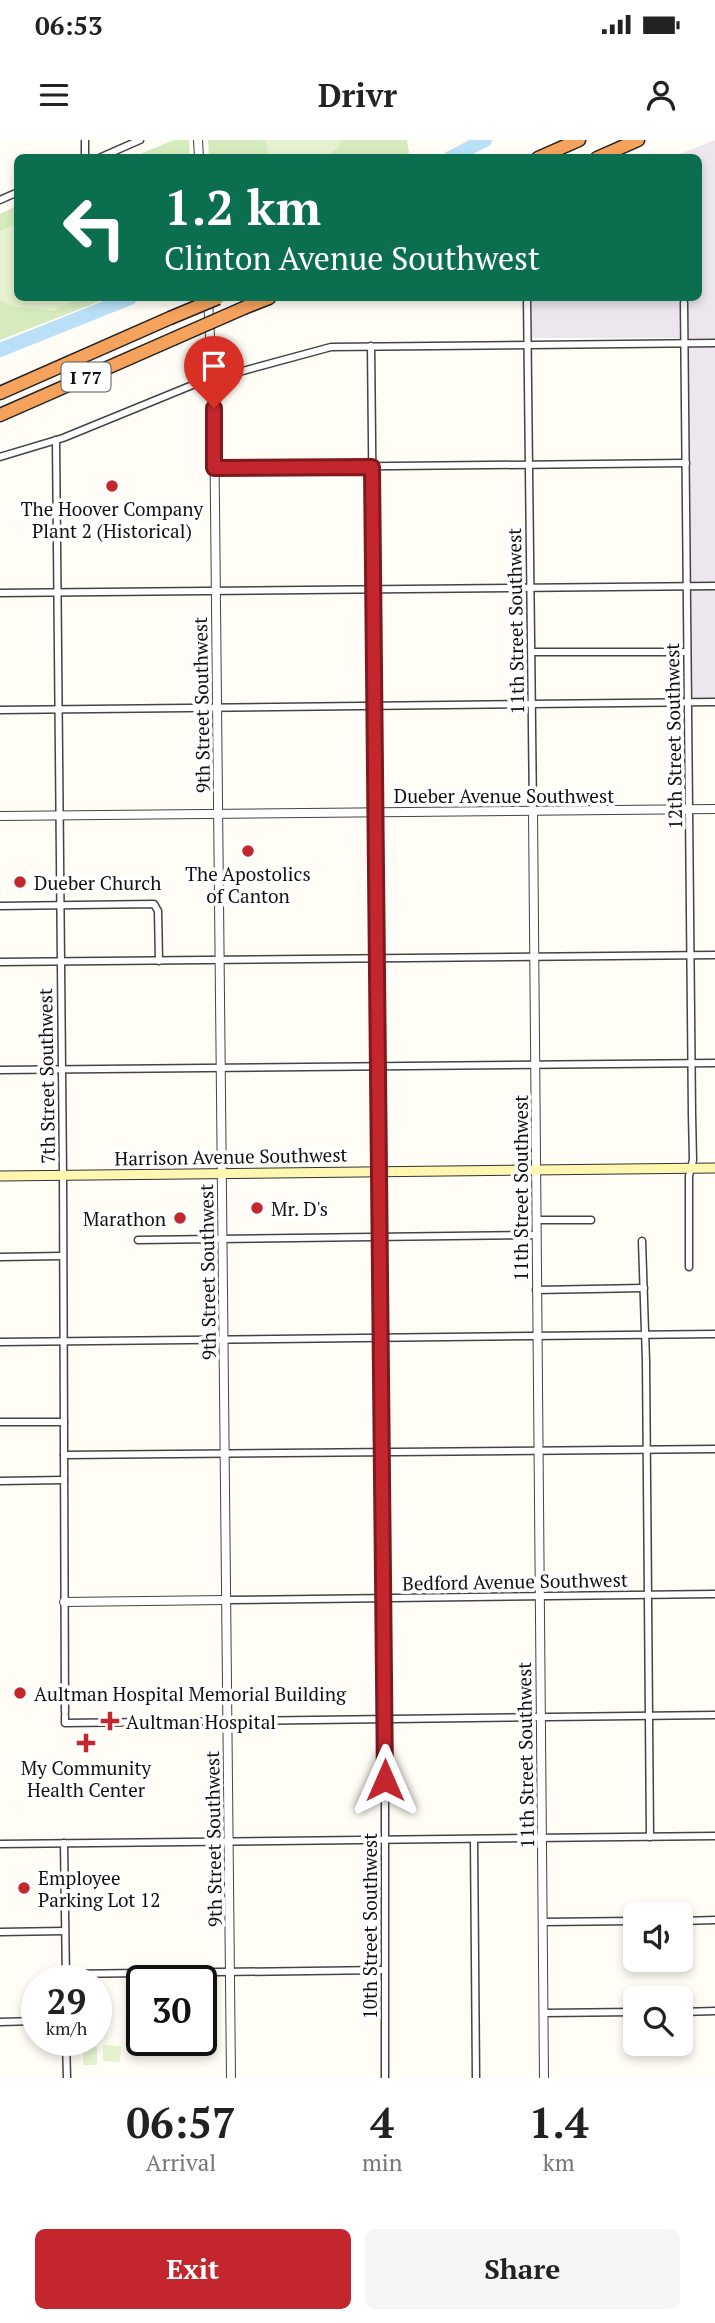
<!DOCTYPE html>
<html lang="en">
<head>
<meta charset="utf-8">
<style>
  body { margin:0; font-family:"PT Serif",serif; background:#f6f6f6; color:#222; height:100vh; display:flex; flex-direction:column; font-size:26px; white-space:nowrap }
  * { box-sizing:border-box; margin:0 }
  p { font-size:23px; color:#767676 }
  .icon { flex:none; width:38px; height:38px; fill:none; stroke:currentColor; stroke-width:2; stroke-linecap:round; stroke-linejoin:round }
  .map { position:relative; height:1938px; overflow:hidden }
  .panel { display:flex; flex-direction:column; background:#fff; flex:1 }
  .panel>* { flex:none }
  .guide { position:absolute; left:14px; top:14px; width:688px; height:147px; border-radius:10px; box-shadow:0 4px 10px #0003; background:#0b6e4f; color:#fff; overflow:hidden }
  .tools { position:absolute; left:623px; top:1762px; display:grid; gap:14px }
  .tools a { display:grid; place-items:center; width:70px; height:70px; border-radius:10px; background:#fff; box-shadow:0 4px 10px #0003; font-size:35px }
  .speed { position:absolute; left:21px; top:1825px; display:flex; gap:14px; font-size:35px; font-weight:700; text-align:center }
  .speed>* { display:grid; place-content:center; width:91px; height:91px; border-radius:50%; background:#fff; box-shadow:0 4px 10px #0003; line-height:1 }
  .speed small { font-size:18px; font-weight:400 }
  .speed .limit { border:4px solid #111; border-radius:10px; background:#fff; color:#111 }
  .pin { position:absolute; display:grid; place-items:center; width:60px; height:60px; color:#fff; margin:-72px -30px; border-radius:50% 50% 50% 0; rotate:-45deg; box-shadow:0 0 7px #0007 }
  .pin .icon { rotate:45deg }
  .me { position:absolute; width:77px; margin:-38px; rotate:0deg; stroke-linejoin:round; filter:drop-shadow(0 0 5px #0008) }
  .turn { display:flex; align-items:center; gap:24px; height:147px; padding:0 35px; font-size:32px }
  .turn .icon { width:91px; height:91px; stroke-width:2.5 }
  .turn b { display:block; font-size:49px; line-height:60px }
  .eta { display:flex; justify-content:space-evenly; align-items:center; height:119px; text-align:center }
  .eta b { font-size:42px; font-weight:700; line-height:49px }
  .primary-button { display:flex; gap:14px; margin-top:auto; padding:14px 35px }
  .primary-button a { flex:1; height:80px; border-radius:10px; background:#c4262e; color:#fff; font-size:28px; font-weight:700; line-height:80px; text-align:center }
  .primary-button a+a { background:#f6f6f6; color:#222 }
  .status { display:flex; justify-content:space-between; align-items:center; height:49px; padding:0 35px; background:#fff; direction:ltr }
  .status svg { height:19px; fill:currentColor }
  header { display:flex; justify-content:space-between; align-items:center; height:91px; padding:0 35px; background:#fff; font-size:32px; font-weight:700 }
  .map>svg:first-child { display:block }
  .industrial { fill:#eee6ef }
  .green { fill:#d5ebbd }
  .pitch { fill:#e6f2cf }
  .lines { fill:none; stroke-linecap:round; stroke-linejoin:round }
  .river { stroke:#b9e0f7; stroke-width:14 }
  .minor-casing { stroke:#444; stroke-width:9 }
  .tertiary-casing { stroke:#444; stroke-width:10 }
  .secondary-casing { stroke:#333; stroke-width:11 }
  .motorway-casing { stroke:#222; stroke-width:15 }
  .minor { stroke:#fff; stroke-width:6 }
  .tertiary { stroke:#fff; stroke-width:8 }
  .secondary { stroke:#fff6b0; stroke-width:9 }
  .motorway { stroke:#f5a25d; stroke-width:12 }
  .motorway-bridge-casing { stroke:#222; stroke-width:15; stroke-linecap:butt }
  .motorway-bridge { stroke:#f5a25d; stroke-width:12 }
  .route-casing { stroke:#7f191e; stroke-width:18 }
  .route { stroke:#c4262e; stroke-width:12 }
  .poi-dot { fill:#c4262e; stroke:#fff; stroke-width:2.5 }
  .labels { text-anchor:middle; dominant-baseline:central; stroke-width:7; stroke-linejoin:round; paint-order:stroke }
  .shield { fill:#fff; stroke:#585858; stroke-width:2 }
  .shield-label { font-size:18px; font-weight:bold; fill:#111 }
  .poi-label { font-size:19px; fill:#111; stroke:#fff; text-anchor:start }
  .street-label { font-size:19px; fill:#111; stroke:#fff }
</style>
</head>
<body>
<div class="status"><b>06:53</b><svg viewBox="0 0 49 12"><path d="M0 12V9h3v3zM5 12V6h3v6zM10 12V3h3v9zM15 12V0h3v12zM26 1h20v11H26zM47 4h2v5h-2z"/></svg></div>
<header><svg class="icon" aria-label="menu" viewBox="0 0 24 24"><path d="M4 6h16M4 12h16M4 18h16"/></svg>Drivr<svg class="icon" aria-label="person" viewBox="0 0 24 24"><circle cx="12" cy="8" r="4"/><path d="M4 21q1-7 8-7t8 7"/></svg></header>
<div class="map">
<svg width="715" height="1938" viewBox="0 0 715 1938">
  <rect width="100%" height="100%" fill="#fffdf5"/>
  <!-- industrial -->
  <path class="industrial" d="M715,0V558L692,559L688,198H532V158H698V18L672,17Z"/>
  <!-- green -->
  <g class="green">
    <path d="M174,0H189L190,17H133Z"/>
    <path d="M208,0H407L409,13L400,18L209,17Z"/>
    <path d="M17,66L18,158H108L0,200V74Z"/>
  </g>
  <!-- pitch -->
  <g class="pitch">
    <path d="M265,0H340L339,7L327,17L270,18Z"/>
    <path d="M17,84L18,158H80L53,171L10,166L0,160V91Z"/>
    <path d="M103,1905L121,1906L120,1922L103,1921Z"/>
    <rect x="83" y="1907" width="14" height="18"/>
  </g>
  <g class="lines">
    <!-- river -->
    <g class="river">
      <path d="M450,18L485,0"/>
      <path d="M0,210L130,158"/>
    </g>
    <!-- minor casing -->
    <g class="minor-casing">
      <g id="minor">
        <path d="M85,18V0"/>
        <path d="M99,18L140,0"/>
        <path d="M0,60L18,52"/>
        <path d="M527,158L533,671"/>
        <path d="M684,163L692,974L693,1020L689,1036V1127"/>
        <path d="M371,206L385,1518V1938"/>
        <path d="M56,300L63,1035L65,1572"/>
        <path d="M0,317L63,298L195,244L331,207L715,203"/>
        <path d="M214,328L686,323"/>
        <path d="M0,453L715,446"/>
        <path d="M532,512H687"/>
        <path d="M0,570L715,562"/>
        <path d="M0,766L154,764L158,771L159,821"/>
        <path d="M0,822L715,815"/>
        <path d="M0,930L715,923"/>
        <path d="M536,1080H591"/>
        <path d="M138,1100L536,1095"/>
        <path d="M642,1101L646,1221L650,1697"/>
        <path d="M0,1117L63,1116"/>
        <path d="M536,1150L644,1148"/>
        <path d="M0,1202L715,1194"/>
        <path d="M0,1282H64"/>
        <path d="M64,1315L715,1309"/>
        <path d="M0,1341L64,1340"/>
        <path d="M226,1460L715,1454"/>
        <path d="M65,1576V1583L715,1575"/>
        <path d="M474,1699L476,1938"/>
        <path d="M64,1703L66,1841"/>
        <path d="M0,1704L715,1696"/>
        <path d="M681,1781L715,1780"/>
        <path d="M543,1782L635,1781"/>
        <path d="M0,1792L65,1791"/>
        <path d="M66,1834L384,1830"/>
        <path d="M681,1872L715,1871"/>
        <path d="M544,1873L635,1872"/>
        <path d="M0,1882L37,1881"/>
        <path d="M66,1900L67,1938"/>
      </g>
    </g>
    <!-- tertiary casing -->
    <g class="tertiary-casing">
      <g id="tertiary">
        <path d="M198,0L199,18"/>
        <path d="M208,160L214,268L231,1938"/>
        <path d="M533,671L544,1938"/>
        <path d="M0,676L715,669"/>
        <path d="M64,1462L226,1460"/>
      </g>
    </g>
    <!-- secondary casing -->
    <g class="secondary-casing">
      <path id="secondary" d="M0,1036L715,1028"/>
    </g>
    <!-- motorway casing -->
    <g class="motorway-casing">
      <g id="motorway">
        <path d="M538,18L579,0"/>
        <path d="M597,18L638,0"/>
        <path d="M246,167L269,158"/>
        <path d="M0,253L170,178"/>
        <path d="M0,275L173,199"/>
      </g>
    </g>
    <!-- minor -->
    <use href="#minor" class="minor"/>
    <!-- tertiary -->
    <use href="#tertiary" class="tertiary"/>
    <!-- secondary -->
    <use href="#secondary" class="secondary"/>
    <!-- motorway -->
    <use href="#motorway" class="motorway"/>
    <!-- motorway-bridge casing -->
    <g class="motorway-bridge-casing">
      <g id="motorway-bridge">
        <path d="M170,178L218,158"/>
        <path d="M173,199L246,167"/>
      </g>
    </g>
    <!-- motorway-bridge -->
    <use href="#motorway-bridge" class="motorway-bridge"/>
  </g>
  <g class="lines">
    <!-- route casing -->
    <g class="route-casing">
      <path id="route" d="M214,268V328L372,327L385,1640"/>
    </g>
    <!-- route -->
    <use href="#route" class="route"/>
  </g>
  <!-- markers -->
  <g class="poi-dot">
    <circle cx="112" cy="346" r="7"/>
    <circle cx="248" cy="711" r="7"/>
    <circle cx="20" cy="742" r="7"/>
    <circle cx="257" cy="1068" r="7"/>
    <circle cx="180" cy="1078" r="7"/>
    <circle cx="20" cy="1553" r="7"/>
    <path d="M106.5 1570.5h7v7h7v7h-7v7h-7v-7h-7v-7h7z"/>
    <path d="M82.5 1592.5h7v7h7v7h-7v7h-7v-7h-7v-7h7z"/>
    <circle cx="24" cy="1748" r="7"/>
  </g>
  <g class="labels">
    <!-- shield labels -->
    <rect class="shield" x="61.5" y="222.5" width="49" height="29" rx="5"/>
    <g class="shield-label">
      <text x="86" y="237">I 77</text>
    </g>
    <!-- poi labels -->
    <g class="poi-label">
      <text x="112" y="368" text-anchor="middle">The Hoover Company<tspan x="112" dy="22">Plant 2 (Historical)</tspan></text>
      <text x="248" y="733" text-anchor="middle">The Apostolics<tspan x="248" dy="22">of Canton</tspan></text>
      <text x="34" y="742">Dueber Church</text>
      <text x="271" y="1068">Mr. D's</text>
      <text x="166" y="1078" text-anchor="end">Marathon</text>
      <text x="34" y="1553">Aultman Hospital Memorial Building</text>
      <text x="126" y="1581">Aultman Hospital</text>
      <text x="86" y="1627" text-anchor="middle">My Community<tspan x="86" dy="22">Health Center</tspan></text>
      <text x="38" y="1737">Employee<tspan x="38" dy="22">Parking Lot 12</tspan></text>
    </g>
    <!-- street labels -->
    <g class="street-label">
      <text transform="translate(515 481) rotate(-91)">11th Street Southwest</text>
      <text transform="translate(201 565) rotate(-91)">9th Street Southwest</text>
      <text transform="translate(673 596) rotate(-91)">12th Street Southwest</text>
      <text x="504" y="655">Dueber Avenue Southwest</text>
      <text transform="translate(46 936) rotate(-91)">7th Street Southwest</text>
      <text transform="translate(231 1016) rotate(-1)">Harrison Avenue Southwest</text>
      <text transform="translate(520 1048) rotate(-90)">11th Street Southwest</text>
      <text transform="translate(207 1132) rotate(-91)">9th Street Southwest</text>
      <text transform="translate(515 1441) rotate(-1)">Bedford Avenue Southwest</text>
      <text transform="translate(525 1615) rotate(-91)">11th Street Southwest</text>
      <text transform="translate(213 1699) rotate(-91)">9th Street Southwest</text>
      <text transform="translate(369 1786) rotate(-90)">10th Street Southwest</text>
    </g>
  </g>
</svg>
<div class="tools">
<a><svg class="icon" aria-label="sound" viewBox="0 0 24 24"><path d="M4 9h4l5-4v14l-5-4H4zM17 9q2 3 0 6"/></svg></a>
<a><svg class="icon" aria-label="search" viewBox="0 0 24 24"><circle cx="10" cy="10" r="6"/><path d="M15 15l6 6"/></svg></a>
</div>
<div class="speed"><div>29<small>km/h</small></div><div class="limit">30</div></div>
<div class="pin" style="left:214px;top:268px;background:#d93025"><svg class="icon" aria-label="arrive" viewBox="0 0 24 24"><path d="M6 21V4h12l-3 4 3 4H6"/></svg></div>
<svg class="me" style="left:385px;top:1640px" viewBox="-20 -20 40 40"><path d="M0-17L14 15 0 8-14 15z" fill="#c4262e" stroke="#fff" stroke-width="4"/></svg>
<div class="guide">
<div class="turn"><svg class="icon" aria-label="left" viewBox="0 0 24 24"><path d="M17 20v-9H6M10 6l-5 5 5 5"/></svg><div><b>1.2 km</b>Clinton Avenue Southwest</div></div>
</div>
</div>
<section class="panel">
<div class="eta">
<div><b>06:57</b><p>Arrival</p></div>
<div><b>4</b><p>min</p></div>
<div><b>1.4</b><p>km</p></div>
</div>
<div class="primary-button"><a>Exit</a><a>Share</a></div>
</section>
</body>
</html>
